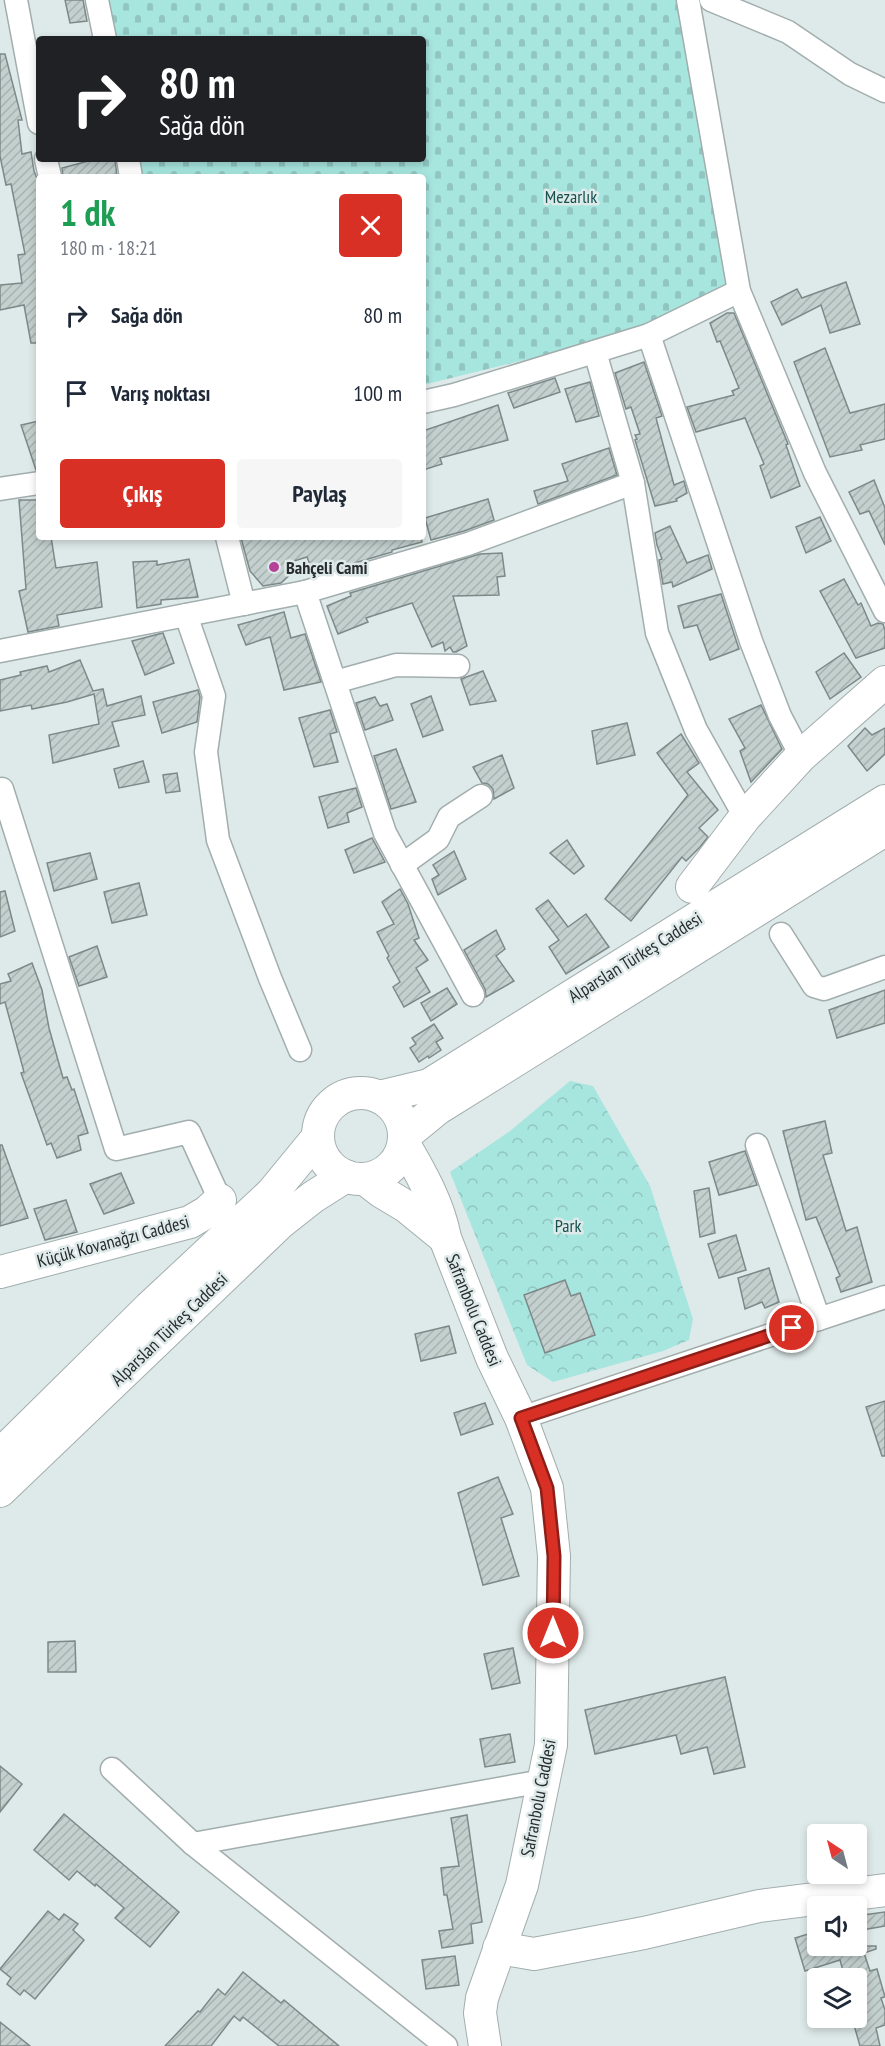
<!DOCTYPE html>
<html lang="tr">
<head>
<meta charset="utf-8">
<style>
  body { margin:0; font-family:"PT Sans Narrow",sans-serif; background:#f6f6f7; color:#1f2937; height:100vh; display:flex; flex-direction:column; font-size:22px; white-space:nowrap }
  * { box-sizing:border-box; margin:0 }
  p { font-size:20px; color:#747a83 }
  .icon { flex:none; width:33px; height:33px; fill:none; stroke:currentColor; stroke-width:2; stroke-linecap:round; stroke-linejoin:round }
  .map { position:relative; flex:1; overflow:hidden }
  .side { position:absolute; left:36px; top:174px; width:390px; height:366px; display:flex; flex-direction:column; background:#fff; border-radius:6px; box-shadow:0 3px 9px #0003 }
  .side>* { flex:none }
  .banner { position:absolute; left:36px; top:36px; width:390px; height:126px; border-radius:6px; box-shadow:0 3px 9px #0003; background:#202124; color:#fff; overflow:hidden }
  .needle { width:39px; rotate:324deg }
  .controls { position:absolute; left:807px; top:1824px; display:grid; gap:12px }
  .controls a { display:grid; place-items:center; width:60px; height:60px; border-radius:6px; background:#fff; box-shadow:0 3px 9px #0003; font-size:30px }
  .pin { position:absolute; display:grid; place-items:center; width:51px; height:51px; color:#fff; margin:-26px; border:3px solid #fff; border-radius:50%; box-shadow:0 2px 6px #0007 }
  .me { position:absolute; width:66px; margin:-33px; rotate:0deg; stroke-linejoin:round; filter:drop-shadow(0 0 4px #0008) }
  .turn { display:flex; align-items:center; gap:21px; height:126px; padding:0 24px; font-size:27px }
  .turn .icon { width:78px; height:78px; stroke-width:2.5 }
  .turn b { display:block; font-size:42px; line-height:51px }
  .round { display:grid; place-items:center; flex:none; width:63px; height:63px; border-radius:6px; background:#f6f6f7 }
  .summary { display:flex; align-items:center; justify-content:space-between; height:102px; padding:0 24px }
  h1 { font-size:36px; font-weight:600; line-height:45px; color:#1e9e55 }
  .button { display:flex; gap:12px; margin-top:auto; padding:12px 24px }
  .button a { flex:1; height:69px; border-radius:6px; background:#d93025; color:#fff; font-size:24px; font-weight:600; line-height:69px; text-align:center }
  .button a+a { background:#f6f6f7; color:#1f2937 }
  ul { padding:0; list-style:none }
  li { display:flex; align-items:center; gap:18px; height:78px; padding:0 24px }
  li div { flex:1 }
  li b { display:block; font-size:22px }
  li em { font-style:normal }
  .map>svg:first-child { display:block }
  .forest { fill:url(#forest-crowns) }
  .cemetery { fill:url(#cemetery-stones) }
  .building { fill:url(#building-hatch); stroke:#7d8988; stroke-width:1.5 }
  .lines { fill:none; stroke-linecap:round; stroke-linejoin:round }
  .street-casing { stroke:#a2aead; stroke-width:25 }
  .secondary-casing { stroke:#a2aead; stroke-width:34 }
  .street { stroke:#fff; stroke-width:22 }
  .secondary { stroke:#fff; stroke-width:32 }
  .route-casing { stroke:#8d1f18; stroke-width:15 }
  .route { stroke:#d93025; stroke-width:10 }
  .poi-dot { fill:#b54199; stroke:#deeae9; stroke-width:2 }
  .labels { text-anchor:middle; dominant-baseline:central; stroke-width:5; stroke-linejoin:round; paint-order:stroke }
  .park-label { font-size:18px; fill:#15524e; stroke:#deeae9 }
  .poi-label { font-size:18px; font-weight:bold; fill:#282c2c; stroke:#deeae9; text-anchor:start }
  .street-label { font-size:18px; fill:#282c2c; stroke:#deeae9 }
</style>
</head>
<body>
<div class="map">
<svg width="885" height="2046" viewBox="0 0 885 2046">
  <defs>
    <pattern id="forest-crowns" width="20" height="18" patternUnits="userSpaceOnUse" patternTransform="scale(1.5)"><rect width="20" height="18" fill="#a7e5df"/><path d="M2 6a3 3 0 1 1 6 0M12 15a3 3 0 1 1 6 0" fill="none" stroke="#90c5c0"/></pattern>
    <pattern id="cemetery-stones" width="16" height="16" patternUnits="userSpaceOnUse" patternTransform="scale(1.5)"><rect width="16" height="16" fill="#a7e5df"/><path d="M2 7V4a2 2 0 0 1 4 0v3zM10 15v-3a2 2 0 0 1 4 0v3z" fill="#90c5c0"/></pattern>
    <pattern id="building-hatch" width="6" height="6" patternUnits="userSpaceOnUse" patternTransform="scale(1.5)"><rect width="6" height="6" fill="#c3d0ce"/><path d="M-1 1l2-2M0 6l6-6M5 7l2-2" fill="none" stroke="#a8b3b1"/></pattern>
  </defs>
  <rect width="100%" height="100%" fill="#deeae9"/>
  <!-- forest -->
  <path class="forest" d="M570,1081L593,1086L650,1186L693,1319L689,1340L663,1351L553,1382L527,1365L450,1172L510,1131Z"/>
  <!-- cemetery -->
  <path class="cemetery" d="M105,0H681L737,279L676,311L614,338L423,385V177H141L138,159H423V39H113Z"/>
  <!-- building -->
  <g class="building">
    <path d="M65,0H83L87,21L70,23Z"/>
    <path d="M0,54H5L22,120H18L22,154L31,152L34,171L39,184V343H31L24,305L0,310V285L22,283L18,255L25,254L11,184L6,185L0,156Z"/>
    <path d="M96,159H115L117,177H63L62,168Z"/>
    <path d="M846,282L860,324L830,333L821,305L782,325L771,302L797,289L802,298Z"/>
    <path d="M727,313H734L788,444L786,445L800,486L771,498L760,466L764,464L745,418L696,432L687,407L734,395L732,391L739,388L720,341L717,342L710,323Z"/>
    <path d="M825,348L850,413L885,404V439L860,445L862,450L830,457L794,362Z"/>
    <path d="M644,362L662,416L656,418L674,485L684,481L687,493L676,499L677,501L655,506L635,440L637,439L635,435L640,434L631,407L626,409L615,373Z"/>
    <path d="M555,378L560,392L514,408L508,393Z"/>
    <path d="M590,382L599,416L576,422L565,389Z"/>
    <path d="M498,405L508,440L440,458L442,464L423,470V431Z"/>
    <path d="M39,421V470H36L21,425Z"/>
    <path d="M609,448L617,475L538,504L534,491L568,481L562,464Z"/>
    <path d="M874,480L885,508V545L869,511L860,514L849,492Z"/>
    <path d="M488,499L494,520L464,531L431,540L425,518Z"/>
    <path d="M19,500H39V537H51L56,568L97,562L102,607L57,615L59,626L28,632L19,591L26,589Z"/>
    <path d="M820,517L831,541L806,553L796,527Z"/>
    <path d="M670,526L687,563L708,555L712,569L673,587L672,582L663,584L659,560L662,559L657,545L655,533Z"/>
    <path d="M244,537H421L422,542L392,550V552L314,575L307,557L291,562L294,571L281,583L263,586L250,571L241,538Z"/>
    <path d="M502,553L505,576L497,577L499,595L453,596L467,646L456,652H453L450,647L445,651L443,642L432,647L412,603L366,618L368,622L338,634L327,606L351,596L350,593L480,554Z"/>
    <path d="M189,559L198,597L161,600V604L137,608L133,562L157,561V565Z"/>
    <path d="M844,579L858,605L861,603L871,626L878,623L883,624L885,630V648L856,658L820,591Z"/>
    <path d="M721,594L739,649L710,660L697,625L684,628L678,606Z"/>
    <path d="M284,612L291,638L305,634L321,682L284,690L270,637L246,645L238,625Z"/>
    <path d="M163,633L174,663L145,675L132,641Z"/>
    <path d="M844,653L861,677L830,699L816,672Z"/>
    <path d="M80,660L93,691L103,689L107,706L141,696L145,715L112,722L119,746L53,763L49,735L99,724L94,694L67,702L32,709L31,705L0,711V680L21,675L20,672L47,666L49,672Z"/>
    <path d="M483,671L496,701L470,705L461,679Z"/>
    <path d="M198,690L200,697L197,722L162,733L153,702Z"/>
    <path d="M431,696L443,730L423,737L411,704Z"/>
    <path d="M375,697L380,706L387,704L393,720L365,730L356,703Z"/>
    <path d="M761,705L782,749L751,782L740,751L745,748L729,719Z"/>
    <path d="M330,710L337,732L330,734L338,762L314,767L299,718Z"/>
    <path d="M627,723L635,755L597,764L592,731Z"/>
    <path d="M865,728L872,735L885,728V754L867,771L848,746Z"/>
    <path d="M681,734L699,763L687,772L718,810L699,828L708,837L700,847L686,861L682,857L631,921L605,899L688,795L657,753Z"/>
    <path d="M396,749L416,802L391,809L374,756Z"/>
    <path d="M502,755L514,788L494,799L493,789L488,784L482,783L473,767Z"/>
    <path d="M143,761L149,782L119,788L114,769Z"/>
    <path d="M177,773L180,791L166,793L163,775Z"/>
    <path d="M356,788L362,807L347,813L349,822L328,828L319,797Z"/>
    <path d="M372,838L385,862L354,873L345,850Z"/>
    <path d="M567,840L584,866L574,874L550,853Z"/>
    <path d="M454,851L466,879L438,895L432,879L439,875L433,865Z"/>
    <path d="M90,853L97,879L54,891L47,863Z"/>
    <path d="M139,883L147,915L112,923L104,892Z"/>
    <path d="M400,889L408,904L419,938L414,940L428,960L416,968L430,992L404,1007L393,987L400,982L387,958L389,956L377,932L394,924L382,902Z"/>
    <path d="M5,891L15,931L0,937V892Z"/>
    <path d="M548,900L568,927L586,914L609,947L566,974L549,947L559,940L536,909Z"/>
    <path d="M496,930L505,949L496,956L514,981L486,997L485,989L464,950Z"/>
    <path d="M97,946L107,977L79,986L69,957Z"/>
    <path d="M32,963L42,990L49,1028L63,1078L67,1077L72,1090L74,1089L88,1133L78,1136L81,1150L57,1158L51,1143L47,1145L21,1073L24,1072L5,1002L0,1004V984L11,981L8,974Z"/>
    <path d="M447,988L457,1004L431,1021L421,1003Z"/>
    <path d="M885,990V1023L837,1038L829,1010Z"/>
    <path d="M434,1024L443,1038L436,1042L441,1050L429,1058L428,1056L419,1062L410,1048L416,1044L412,1038Z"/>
    <path d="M825,1121L832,1153L823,1155L846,1231L857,1227L872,1282L841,1292L836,1278L840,1276L816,1217L806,1220L783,1131Z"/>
    <path d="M0,1145H2L28,1218L0,1226Z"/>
    <path d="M745,1151L757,1185L719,1195L709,1162Z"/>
    <path d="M121,1173L134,1203L104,1214L90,1184Z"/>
    <path d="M709,1188L715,1233L700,1237L694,1191Z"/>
    <path d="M66,1200L77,1232L45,1240L34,1209Z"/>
    <path d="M736,1235L746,1270L719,1278L708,1244Z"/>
    <path d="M769,1268L779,1302L765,1308L762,1302L745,1309L738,1278Z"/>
    <path d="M565,1280L571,1296L580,1293L595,1335L545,1353L524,1295Z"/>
    <path d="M449,1326L456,1353L421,1361L415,1334Z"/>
    <path d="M885,1401V1456H882L866,1407Z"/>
    <path d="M485,1403L493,1424L461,1435L454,1413Z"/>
    <path d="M498,1477L513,1514L501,1518L519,1576L483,1585L458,1493Z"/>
    <path d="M75,1641L76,1672H48V1642Z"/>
    <path d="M513,1648L520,1683L492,1689L484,1654Z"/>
    <path d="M725,1677L745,1767L714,1774L707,1747L681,1754L676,1735L595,1754L585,1710Z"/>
    <path d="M510,1734L515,1762L485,1767L480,1739Z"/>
    <path d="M0,1766L22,1784L0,1812Z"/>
    <path d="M64,1814L179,1912L150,1947L115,1918L124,1908L96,1884L95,1886L77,1871L69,1880L34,1850Z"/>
    <path d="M467,1815L482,1922L471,1924L473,1943L442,1948L439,1931L453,1929L447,1895H444L441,1868L459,1866L451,1818Z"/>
    <path d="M48,1911L59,1920L64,1914L78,1924L73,1930L84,1940L35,1999L24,1990L20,1995L7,1984L11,1978L0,1969Z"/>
    <path d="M885,1912V1926L856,1931V1916Z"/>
    <path d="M818,1931V1946H856V1941L860,1940L862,1946H876V1949L864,1953L870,1971L877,1969L885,1997L881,1998L885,2010V2025L876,2028L880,2046H860L852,2018H856V1978H845L840,1960L805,1971L795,1938Z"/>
    <path d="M455,1956L459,1985L426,1989L422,1960Z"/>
    <path d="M243,1972L281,2003L284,2000L339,2046H279L243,2017L240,2021L234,2016L211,2046H165L198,2011L200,2012L218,1989L225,1995Z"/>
    <path d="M0,2022L30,2046H0Z"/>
  </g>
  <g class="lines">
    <!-- street casing -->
    <g class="street-casing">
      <g id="street">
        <path d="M16,0L39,123"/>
        <path d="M97,0L105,39"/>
        <path d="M688,0L739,291L815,473L885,611"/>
        <path d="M711,0L788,32L850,74L885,91"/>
        <path d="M46,159L50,177"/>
        <path d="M128,159L131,177"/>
        <path d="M649,335L751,641L780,716L801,756"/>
        <path d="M595,352L633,483L657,633L696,730L745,817"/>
        <path d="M423,402L454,395L649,335L739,291"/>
        <path d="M0,489L39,483"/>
        <path d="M227,537L244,604"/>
        <path d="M305,592L385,833L473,995"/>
        <path d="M186,615L214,696L206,752L218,840L270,978L300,1050"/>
        <path d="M0,651L305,592L468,544L633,483"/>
        <path d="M335,682L396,665L458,666"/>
        <path d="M0,790L2,789L116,1149L189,1132L220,1200"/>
        <path d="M402,865L438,839L449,817L481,796"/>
        <path d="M781,934L814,986L824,989L885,967"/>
        <path d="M757,1145L819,1319"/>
        <path d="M521,1418L885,1297"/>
        <path d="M112,1769L193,1844L446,2046"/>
        <path d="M193,1844L543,1781"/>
      </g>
    </g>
    <!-- secondary casing -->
    <g class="secondary-casing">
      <g id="secondary">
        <path d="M692,887L745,817L801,756L885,682"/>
        <circle cx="361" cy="1136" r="43"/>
        <path d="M379,1097L429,1085L885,801"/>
        <path d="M404,1136L437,1109L885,830"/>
        <path d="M404,1144C421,1173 439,1205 445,1238L492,1358L521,1418L547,1488L554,1556L551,1745L522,1885L482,1998L480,2013L485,2046"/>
        <path d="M365,1179L382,1192L407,1207L445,1238"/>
        <path d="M0,1272L190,1222L207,1212L220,1200"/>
        <path d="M0,1455L149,1308L272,1193L318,1137"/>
        <path d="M0,1491L280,1223L313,1197L346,1176"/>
        <path d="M499,1948L534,1954L644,1933L759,1906L885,1890"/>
      </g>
    </g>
    <!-- street -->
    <use href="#street" class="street"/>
    <!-- secondary -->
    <use href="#secondary" class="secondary"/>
  </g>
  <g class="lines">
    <!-- route casing -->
    <g class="route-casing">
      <path id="route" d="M553,1633L554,1556L547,1488L521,1418L792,1328"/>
    </g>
    <!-- route -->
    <use href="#route" class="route"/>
  </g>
  <!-- markers -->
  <circle class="poi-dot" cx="274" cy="567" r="6"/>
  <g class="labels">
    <!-- park labels -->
    <g class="park-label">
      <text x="571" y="196">Mezarlık</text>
      <text x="568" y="1225">Park</text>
    </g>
    <!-- poi labels -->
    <g class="poi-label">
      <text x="286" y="567">Bahçeli Cami</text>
    </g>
    <!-- street labels -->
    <g class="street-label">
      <text transform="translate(635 957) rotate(-32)">Alparslan Türkeş Caddesi</text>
      <text transform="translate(113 1241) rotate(-15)">Küçük Kovanağzı Caddesi</text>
      <text transform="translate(474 1310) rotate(68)">Safranbolu Caddesi</text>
      <text transform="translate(169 1329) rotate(-44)">Alparslan Türkeş Caddesi</text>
      <text transform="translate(538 1798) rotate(-79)">Safranbolu Caddesi</text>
    </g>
  </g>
</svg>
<div class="controls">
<a><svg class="needle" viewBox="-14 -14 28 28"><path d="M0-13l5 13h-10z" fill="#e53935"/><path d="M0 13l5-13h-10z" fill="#747a83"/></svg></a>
<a><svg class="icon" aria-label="sound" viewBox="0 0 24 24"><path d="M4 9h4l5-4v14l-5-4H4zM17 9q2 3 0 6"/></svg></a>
<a><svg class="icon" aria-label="layers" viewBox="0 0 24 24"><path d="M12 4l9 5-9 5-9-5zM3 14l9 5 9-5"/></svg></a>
</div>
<div class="pin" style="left:792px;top:1328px;background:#d93025"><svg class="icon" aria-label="arrive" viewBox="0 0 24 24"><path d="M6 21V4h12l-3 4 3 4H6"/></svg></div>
<svg class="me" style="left:553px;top:1633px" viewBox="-20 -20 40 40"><circle r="17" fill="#d93025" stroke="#fff" stroke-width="3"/><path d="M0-11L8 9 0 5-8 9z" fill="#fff"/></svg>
<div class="banner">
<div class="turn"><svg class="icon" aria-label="right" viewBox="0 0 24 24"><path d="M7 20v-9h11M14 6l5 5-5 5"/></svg><div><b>80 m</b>Sağa dön</div></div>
</div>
<section class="side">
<div class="summary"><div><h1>1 dk</h1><p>180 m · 18:21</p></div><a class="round" style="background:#d93025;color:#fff"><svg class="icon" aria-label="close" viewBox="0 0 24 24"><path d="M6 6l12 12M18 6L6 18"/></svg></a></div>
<ul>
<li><svg class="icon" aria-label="right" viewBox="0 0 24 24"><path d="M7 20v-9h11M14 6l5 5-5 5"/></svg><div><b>Sağa dön</b></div><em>80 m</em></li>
<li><svg class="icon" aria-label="arrive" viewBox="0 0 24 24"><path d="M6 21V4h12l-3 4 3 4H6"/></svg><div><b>Varış noktası</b></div><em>100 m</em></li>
</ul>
<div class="button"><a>Çıkış</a><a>Paylaş</a></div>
</section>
</div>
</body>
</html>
